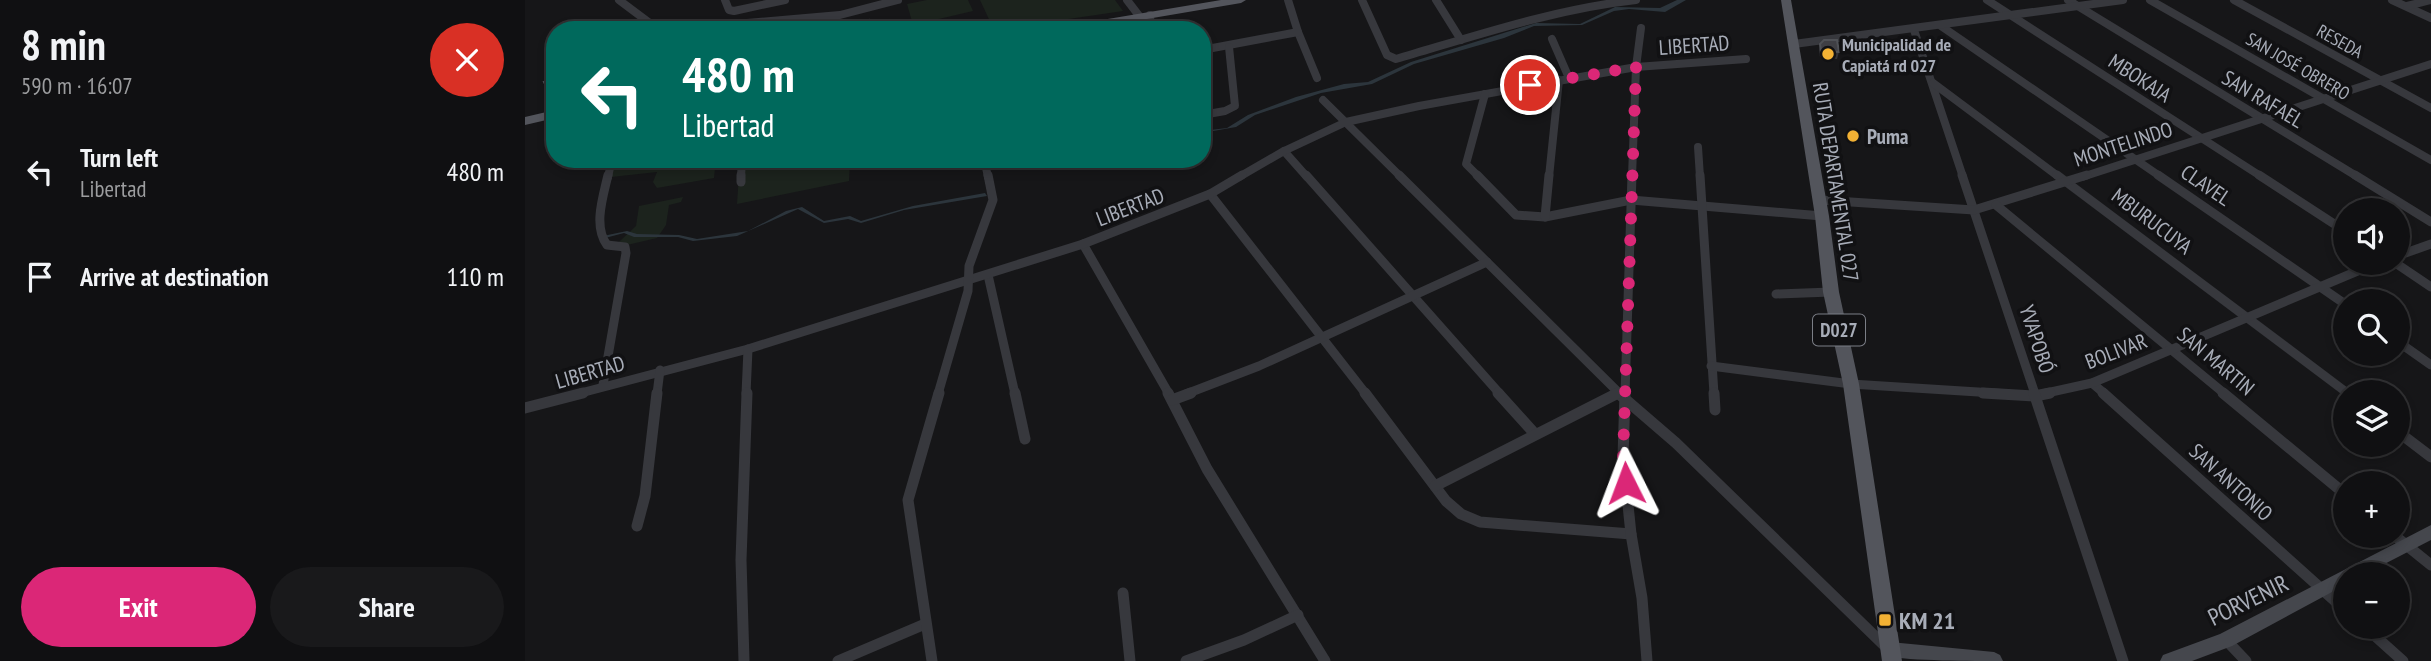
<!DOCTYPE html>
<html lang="en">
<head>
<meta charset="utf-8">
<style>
  body { margin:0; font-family:"PT Sans Narrow",sans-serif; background:#19191b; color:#f1f3f6; height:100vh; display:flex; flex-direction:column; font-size:26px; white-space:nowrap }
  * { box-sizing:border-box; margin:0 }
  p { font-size:23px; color:#9c9d9f }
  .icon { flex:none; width:38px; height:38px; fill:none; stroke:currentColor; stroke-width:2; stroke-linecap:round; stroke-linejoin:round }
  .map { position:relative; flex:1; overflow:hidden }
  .drawer { display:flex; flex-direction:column; background:#101012; width:525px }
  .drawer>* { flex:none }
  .banner { position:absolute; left:21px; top:21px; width:665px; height:147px; border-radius:28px; box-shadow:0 4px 10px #0003,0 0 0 2px #303032; background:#00695c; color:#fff; overflow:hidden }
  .fabs { position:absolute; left:1808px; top:198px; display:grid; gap:14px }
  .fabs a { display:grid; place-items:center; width:77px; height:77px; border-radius:50%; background:#101012; box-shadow:0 4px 10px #0003,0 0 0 2px #303032; font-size:35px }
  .pin { position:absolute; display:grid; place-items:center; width:60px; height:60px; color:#fff; margin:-30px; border:4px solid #fff; border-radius:50%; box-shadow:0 2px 7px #0007 }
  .me { position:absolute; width:77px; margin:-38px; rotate:357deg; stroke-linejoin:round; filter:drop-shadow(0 0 5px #0008) }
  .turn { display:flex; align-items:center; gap:24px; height:147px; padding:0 21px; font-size:32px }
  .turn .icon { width:91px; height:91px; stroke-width:2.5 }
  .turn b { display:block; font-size:49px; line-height:60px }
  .round { display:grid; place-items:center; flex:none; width:74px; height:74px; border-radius:37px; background:#19191b }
  .overview { display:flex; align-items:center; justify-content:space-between; height:119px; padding:0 21px }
  h1 { font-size:42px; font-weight:700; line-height:52px }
  .button { display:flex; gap:14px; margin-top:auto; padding:14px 21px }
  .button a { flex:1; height:80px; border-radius:42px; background:#db2777; color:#fff; font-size:28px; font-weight:700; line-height:80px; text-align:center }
  .button a+a { background:#19191b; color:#f1f3f6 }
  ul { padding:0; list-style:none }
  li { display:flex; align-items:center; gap:21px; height:105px; padding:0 21px }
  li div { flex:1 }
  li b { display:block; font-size:26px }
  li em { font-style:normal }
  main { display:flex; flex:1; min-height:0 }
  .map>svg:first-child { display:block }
  .green { fill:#1c231d }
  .water { fill:#2c353c }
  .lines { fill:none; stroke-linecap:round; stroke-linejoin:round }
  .street-far2 { stroke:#37383d; stroke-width:8 }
  .street-far1 { stroke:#37383d; stroke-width:9 }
  .street { stroke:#37383d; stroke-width:11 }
  .secondary { fill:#45474d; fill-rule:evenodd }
  .primary { fill:#53555c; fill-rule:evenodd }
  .wall { fill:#323236 }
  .building { fill:#3f3f44; stroke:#4f5156; stroke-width:2 }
  .route { stroke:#db2777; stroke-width:12; stroke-dasharray:0 21.6 }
  .poi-dot { fill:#f2b134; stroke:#111113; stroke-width:2.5 }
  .labels { text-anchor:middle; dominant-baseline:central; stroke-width:7; stroke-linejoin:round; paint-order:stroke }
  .far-street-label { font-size:18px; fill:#a8adb8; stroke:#111113 }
  .far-poi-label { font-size:18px; font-weight:bold; fill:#a8adb8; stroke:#111113; text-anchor:start }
  .shield { fill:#111113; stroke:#7b7e86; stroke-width:2 }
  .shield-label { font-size:19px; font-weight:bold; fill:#a8adb8 }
  .street-label { font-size:21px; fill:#a8adb8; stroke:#111113 }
  .poi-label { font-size:21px; font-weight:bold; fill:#a8adb8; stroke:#111113; text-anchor:start }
  .near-street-label { font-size:24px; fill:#a8adb8; stroke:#111113 }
  .near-poi-label { font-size:24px; font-weight:bold; fill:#a8adb8; stroke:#111113; text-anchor:start }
</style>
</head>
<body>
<main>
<section class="drawer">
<div class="overview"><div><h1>8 min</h1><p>590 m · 16:07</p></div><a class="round" style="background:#d93025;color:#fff"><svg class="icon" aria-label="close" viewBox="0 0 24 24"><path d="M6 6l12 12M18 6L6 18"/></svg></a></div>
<ul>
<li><svg class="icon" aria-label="left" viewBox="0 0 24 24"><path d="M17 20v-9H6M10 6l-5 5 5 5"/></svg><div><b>Turn left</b><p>Libertad</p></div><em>480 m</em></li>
<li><svg class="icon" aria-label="arrive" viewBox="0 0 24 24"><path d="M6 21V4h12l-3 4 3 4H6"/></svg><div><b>Arrive at destination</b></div><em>110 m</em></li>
</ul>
<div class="button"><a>Exit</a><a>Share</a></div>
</section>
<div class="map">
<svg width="1906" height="661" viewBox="0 0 1906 661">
  <rect width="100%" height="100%" fill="#161618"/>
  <!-- green -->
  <g class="green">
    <path d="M402,0H443L448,11L388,25L382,4Z"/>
    <path d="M455,0H590L598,11L469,30Z"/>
    <path d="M90,159H191L189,178L132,188L128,182L132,172L86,177Z"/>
    <path d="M215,159H325L324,181L212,204Z"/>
    <path d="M158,197L156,202L144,205L141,225L132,238L102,245L94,242L111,226L114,206Z"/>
  </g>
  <!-- water -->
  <g class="water">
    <path d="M1152,0H1161L1140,12L1104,9L1089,11L1057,25L1009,26L979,38L889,64L847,84L796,93L730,115L711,127L677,133V131L702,128L723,115L771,97L819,84L843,82L886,62L1011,23L1055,24L1090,7L1135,8Z"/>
    <path d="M460,193L462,196L379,210L336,223L323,219L299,223L273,209L212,236L168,241L153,237H109L99,233L80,238L78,236L102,231L112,234L154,235L172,239L223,231L261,211L277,207L299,221L325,216L336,221L388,206Z"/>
  </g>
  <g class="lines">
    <!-- street-far2 -->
    <g class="street-far2">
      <path d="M94,0L134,30"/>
      <path d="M200,0L204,10L209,11L260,0"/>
      <path d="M602,0L615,17"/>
      <path d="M837,0L862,55L871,59C950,36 1029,9 1111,0"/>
      <path d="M911,0L936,40"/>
      <path d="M1462,0L1737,177"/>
      <path d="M1543,0L1833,177"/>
      <path d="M1625,0L1906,160"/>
      <path d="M1709,0L1906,108"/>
      <path d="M1867,0L1906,18"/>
      <path d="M1882,6L1906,0"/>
      <path d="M625,15L626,30"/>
      <path d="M222,23L315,15L373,0"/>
      <path d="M344,23L347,30"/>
      <path d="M1416,26L1636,177"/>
      <path d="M1389,30L1438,177"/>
      <path d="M773,32L792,78"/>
      <path d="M1027,39L1044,78"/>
      <path d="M1269,44L1598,0"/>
      <path d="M677,50L773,32L763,0"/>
      <path d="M1408,83L1534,177"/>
      <path d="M798,100L876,177"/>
      <path d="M677,115L700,111L710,106L704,47"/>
      <path d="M1173,147L1175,177"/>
      <path d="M759,151L782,177"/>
      <path d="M459,159L463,177"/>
      <path d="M83,177L87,159"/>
      <path d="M216,177L217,159"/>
      <path d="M714,177L759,151L821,122L894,106L1111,67L1221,59"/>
      <path d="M954,177L941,164L960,94"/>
      <path d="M1024,177L1034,80"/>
      <path d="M1107,177L1111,67L1116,28"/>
      <path d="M1557,177L1906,64"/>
    </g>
    <!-- street-far1 -->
    <g class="street-far1">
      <path d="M781,175L975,394"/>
      <path d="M874,175L1095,394"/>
      <path d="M952,175L991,215L1020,217L1106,200L1297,216"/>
      <path d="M1175,175L1189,394"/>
      <path d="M1437,175L1510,394"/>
      <path d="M1532,175L1821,392"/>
      <path d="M1633,175L1820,304"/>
      <path d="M1734,175L1820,231"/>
      <path d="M1830,175L1906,222"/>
      <path d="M216,182V175"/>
      <path d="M685,194L841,394"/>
      <path d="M1295,200L1449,210L1562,175"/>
      <path d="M1471,205L1700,394"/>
      <path d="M1020,217L1024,175"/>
      <path d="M558,244L644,394"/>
      <path d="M1872,256L1906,244"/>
      <path d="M1869,262L1906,287"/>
      <path d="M463,275L490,394"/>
      <path d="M1251,294L1306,292"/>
      <path d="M1872,341L1906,365"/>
      <path d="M1186,366L1326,384L1485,394"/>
      <path d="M1567,383L1580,394"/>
      <path d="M78,385L101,253L100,247L82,245C68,226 78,197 83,175"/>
      <path d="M52,394L223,349L558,244L685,194L717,175"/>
      <path d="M132,394L135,370"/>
      <path d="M221,394L223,349"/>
      <path d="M413,394L443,291L444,266L468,200L463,175"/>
      <path d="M661,394L734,366L962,262"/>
      <path d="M1090,394L1093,393"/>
      <path d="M1100,394L1107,175"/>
      <path d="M1517,394L1567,383L1854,262"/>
    </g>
    <!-- street -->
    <g class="street">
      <path d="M490,393L500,439"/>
      <path d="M643,393L682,469L800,661"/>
      <path d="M840,393L921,501L936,514L955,522L1106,534"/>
      <path d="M973,393L1010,434"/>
      <path d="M1093,393L1151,443L1362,648"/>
      <path d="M1100,393L1098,457L1106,534L1117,598L1122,661"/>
      <path d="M1189,393L1190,410"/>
      <path d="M1458,393L1510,396L1525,393"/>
      <path d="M1509,393L1598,661"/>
      <path d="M1578,393L1820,610"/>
      <path d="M1698,393L1820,494"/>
      <path d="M647,400L666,393"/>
      <path d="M0,408L58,393"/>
      <path d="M1872,431L1906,457"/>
      <path d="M910,486L1093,393"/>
      <path d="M112,526L120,496L132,393"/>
      <path d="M1870,536L1906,565"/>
      <path d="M598,593L605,661"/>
      <path d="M1839,626L1878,661"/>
      <path d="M1701,640L1721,661"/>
      <path d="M219,661L216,560L222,393"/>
      <path d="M313,661L400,624"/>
      <path d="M407,661L383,500L414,393"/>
      <path d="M661,661L719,640L773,615"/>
    </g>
    <!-- secondary -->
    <g class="secondary">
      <path d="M1906,525V540L1840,574H1820V585L1707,646L1667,661H1635L1638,655L1695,634Z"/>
      <path d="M1365,642L1469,652L1475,655L1478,661C1446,661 1387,661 1359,656L1356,650L1359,644Z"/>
    </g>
    <!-- primary -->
    <g class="primary">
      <path d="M696,0H721L716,3L557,30H529L535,27Z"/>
      <path d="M1256,0H1266L1304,216L1314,292L1334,384L1377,661H1357L1318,384L1298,292L1290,216Z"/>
      <path d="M30,110V118L0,125V117Z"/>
    </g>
  </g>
  <!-- wall -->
  <path class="wall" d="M1295,44L1314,52L1312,59L1295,57L1294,50Z"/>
  <!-- building -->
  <g class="building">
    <path d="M1299,40H1312L1314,52L1296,51L1295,44Z"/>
    <path d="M30,80V100H28L19,82Z"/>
  </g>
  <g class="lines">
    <!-- route -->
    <path class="route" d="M1005,85L1111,67L1098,457L1101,483"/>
  </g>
  <!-- markers -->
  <g class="poi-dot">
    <circle cx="1303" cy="54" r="7"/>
    <circle cx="1328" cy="136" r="7"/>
    <rect x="1353" y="613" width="14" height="14" rx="3.5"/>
  </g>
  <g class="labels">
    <!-- far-street labels -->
    <g class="far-street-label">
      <text transform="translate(1815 41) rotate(29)">RESEDA</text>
      <text transform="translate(1773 66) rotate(30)">SAN JOSÉ OBRERO</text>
    </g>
    <!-- far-poi labels -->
    <g class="far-poi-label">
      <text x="1317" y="44">Municipalidad de<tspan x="1317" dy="21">Capiatá rd 027</tspan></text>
    </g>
    <!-- shield labels -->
    <rect class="shield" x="1288" y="314.5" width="52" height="31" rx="5"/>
    <g class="shield-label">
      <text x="1314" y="330">D027</text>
    </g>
    <!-- street labels -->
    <g class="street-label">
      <text transform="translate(1169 45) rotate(-4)">LIBERTAD</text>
      <text transform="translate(1615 78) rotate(33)">MBOKAJA</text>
      <text transform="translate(1738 99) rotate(31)">SAN RAFAEL</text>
      <text transform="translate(1598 144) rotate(-18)">MONTELINDO</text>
      <text transform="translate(1311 182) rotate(81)">RUTA DEPARTAMENTAL 027</text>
      <text transform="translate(1681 185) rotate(34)">CLAVEL</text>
      <text transform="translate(605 207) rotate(-21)">LIBERTAD</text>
      <text transform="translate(1627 221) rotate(37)">MBURUCUYA</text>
      <text transform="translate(1512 339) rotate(72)">YVAPOBÓ</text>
      <text transform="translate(1591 351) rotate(-21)">BOLIVAR</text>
      <text transform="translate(1691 361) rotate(40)">SAN MARTIN</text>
      <text transform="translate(65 372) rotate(-16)">LIBERTAD</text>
      <text transform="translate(1706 482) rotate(42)">SAN ANTONIO</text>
    </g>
    <!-- poi labels -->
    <g class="poi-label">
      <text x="1342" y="136">Puma</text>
    </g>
    <!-- near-street labels -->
    <g class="near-street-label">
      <text transform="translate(1723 600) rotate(-26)">PORVENIR</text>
    </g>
    <!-- near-poi labels -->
    <g class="near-poi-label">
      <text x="1374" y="620">KM 21</text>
    </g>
  </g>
</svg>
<div class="fabs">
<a><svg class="icon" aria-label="sound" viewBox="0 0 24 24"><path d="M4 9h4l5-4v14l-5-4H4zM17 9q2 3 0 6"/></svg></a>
<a><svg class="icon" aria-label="search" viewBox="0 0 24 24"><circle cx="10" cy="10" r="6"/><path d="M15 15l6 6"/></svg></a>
<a><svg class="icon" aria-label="layers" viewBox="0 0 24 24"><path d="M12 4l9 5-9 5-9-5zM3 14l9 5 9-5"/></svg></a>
<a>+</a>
<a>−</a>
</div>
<div class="pin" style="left:1005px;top:85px;background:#d93025"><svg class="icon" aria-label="arrive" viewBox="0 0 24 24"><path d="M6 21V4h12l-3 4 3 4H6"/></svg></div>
<svg class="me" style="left:1101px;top:483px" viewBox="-20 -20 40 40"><path d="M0-17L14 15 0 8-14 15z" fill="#db2777" stroke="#fff" stroke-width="4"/></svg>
<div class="banner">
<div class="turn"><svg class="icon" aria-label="left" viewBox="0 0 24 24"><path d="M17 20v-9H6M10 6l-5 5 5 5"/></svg><div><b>480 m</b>Libertad</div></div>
</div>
</div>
</main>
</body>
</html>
